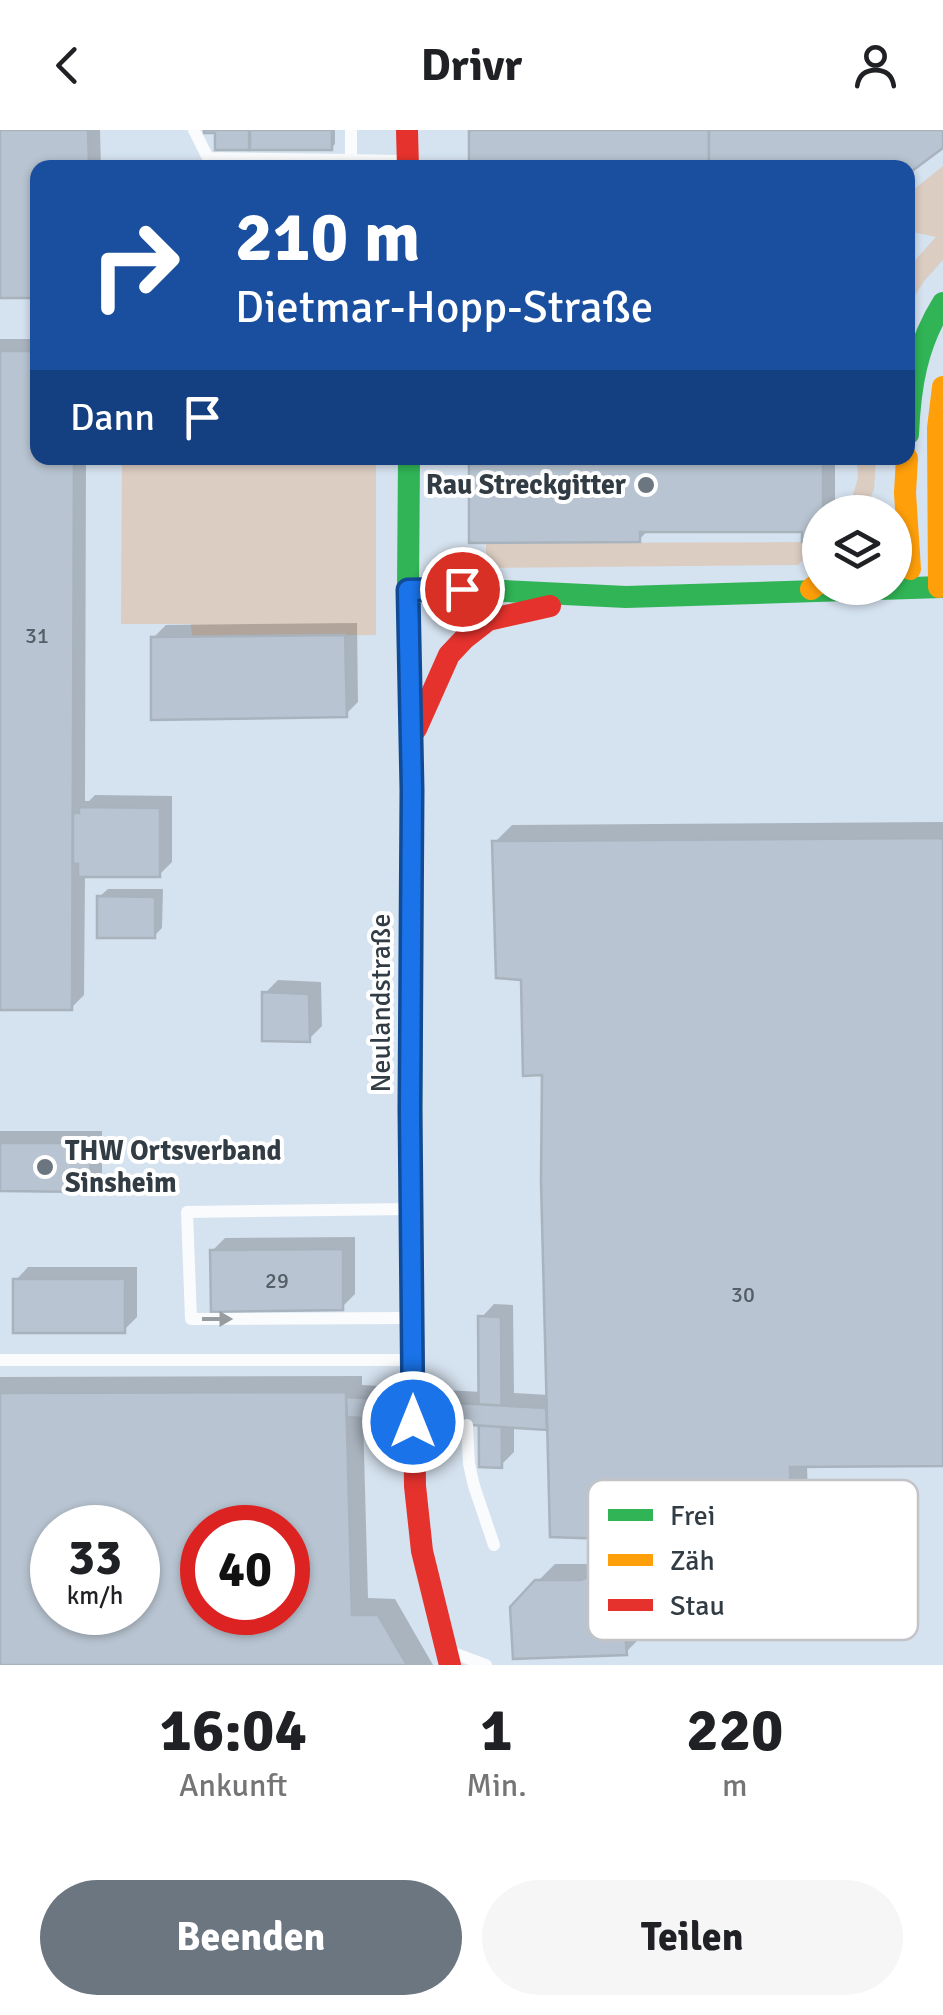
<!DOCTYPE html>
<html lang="de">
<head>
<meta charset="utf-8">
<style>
  body { margin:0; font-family:Signika,sans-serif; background:#f6f6f6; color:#202124; height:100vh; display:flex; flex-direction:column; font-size:38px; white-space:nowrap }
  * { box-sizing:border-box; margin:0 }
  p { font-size:32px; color:#757577 }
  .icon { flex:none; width:55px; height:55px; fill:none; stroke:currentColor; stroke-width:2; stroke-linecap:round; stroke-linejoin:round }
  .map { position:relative; height:1535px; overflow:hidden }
  .sheet { display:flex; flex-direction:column; background:#fff; flex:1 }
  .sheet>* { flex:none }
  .guide { position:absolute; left:30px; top:30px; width:885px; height:305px; border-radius:20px; box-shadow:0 2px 8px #0004; background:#1a4fa0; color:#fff; overflow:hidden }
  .buttons { position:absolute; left:802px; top:365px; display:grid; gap:20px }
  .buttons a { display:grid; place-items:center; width:110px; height:110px; border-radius:50%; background:#fff; box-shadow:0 2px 8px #0004; font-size:50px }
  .speed { position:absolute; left:30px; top:1375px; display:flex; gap:20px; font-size:50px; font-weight:700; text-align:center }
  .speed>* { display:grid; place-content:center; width:130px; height:130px; border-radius:50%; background:#fff; box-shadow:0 2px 8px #0004; line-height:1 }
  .speed small { font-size:25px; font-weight:400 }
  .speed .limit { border:15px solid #d22; background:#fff; color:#111 }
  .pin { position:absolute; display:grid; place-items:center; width:85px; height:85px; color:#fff; margin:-42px; border:5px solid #fff; border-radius:50%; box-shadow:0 2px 10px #0007 }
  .me { position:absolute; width:110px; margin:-55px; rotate:0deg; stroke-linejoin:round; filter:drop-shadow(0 0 8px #0008) }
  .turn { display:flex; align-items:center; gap:35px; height:210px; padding:0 40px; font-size:45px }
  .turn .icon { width:130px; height:130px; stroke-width:2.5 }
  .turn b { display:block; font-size:70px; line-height:85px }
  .then { display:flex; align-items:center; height:95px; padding:0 40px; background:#0003; gap:20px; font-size:38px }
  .eta { display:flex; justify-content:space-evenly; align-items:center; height:170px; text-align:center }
  .eta b { font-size:60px; font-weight:800; line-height:70px }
  .button { display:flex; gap:20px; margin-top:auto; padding:20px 40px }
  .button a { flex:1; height:115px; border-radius:60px; background:#6b7680; color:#fff; font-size:40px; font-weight:800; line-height:115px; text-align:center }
  .button a+a { background:#f6f6f6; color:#202124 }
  header { display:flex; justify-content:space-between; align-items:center; height:130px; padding:0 40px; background:#fff; font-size:45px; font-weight:800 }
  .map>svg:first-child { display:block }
  .green { fill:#dccdc2 }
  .shadow { fill:#0003; fill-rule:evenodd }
  .building { fill:#b8c4d1; stroke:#a8b3bd; stroke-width:2.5; fill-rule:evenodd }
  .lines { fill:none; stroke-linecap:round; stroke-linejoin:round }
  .lane { stroke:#f9fbfd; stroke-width:12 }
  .fast { stroke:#30b455; stroke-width:22 }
  .slow { stroke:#ff9f0a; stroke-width:22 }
  .jam { stroke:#e5322d; stroke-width:22 }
  .oneway { fill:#969ca0 }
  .route-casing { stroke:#114b97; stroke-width:25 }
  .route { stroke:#1a73e8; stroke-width:18 }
  .poi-dot { fill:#6b7680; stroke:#fff; stroke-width:4 }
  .labels { text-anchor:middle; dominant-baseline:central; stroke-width:8; stroke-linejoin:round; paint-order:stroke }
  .number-label { font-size:22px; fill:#545e67 }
  .poi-label { font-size:28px; font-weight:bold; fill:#323c44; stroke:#fff; text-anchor:end }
  .street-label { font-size:28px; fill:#323c44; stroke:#fff }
  .key { fill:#fff; stroke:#c2c4c7; stroke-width:2.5 }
  .key-label { font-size:28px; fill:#323c44 }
</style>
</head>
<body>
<header><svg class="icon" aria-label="back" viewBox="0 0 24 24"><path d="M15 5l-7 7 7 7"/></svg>Drivr<svg class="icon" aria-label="person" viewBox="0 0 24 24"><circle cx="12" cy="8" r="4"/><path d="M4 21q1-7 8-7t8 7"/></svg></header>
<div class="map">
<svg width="943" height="1535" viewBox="0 0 943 1535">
  <rect width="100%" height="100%" fill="#d5e2ef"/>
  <!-- green -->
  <g class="green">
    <path d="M943,36V130L925,150L908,176V138L936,107L908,101V64Z"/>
    <path d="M122,328H376V505L192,506L191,494H121Z"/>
    <path d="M857,328H876L874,359L865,382H848L858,348Z"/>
    <path d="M820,412V415L798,435L486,438V413Z"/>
  </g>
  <!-- shadow -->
  <g class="shadow">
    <path d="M0,0H100L101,38H38L0,166Z"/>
    <path d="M207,0H335V14L331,18L253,14L248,18L218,0Z"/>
    <path d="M0,209H38V328H86L85,671H89L95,665L172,666V732L159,745H85L84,865L71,878L0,877Z"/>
    <path d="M472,328H835V382H820V409L804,400H648L639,410H472Z"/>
    <path d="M357,493L358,572L345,585L153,508L166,495Z"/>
    <path d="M943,692V1334L807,1335L808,1370L910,1368L912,1427L899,1440L803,1442L792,1452L684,1426L665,1430L639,1459L643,1505L626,1522L537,1452L555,1434H600L633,1420L644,1407L549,1294L546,1297L514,1295V1322L501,1335L481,1293L363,1286L368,1468L395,1469L433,1535H0V1247L362,1246V1255L481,1262V1188L494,1174L513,1175L514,1263L549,1265L544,942L495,712L512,695ZM52,1398H138V1482H52ZM202,1398H288V1482H202Z"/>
    <path d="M108,759H163L162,798L154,806L99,767Z"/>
    <path d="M278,850L321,852L322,896L309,909L265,863Z"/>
    <path d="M0,1001H102V1046L89,1059H0Z"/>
    <path d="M355,1107V1164L342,1177L212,1121L225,1108Z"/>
    <path d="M28,1137H137V1187L124,1200L16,1150Z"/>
  </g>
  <!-- building -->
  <g class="building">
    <path d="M0,0H88L89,38H38V168H0Z"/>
    <path d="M204,0H249V20H215V3H204Z"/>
    <rect x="250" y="0" width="82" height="20"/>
    <rect x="469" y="0" width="240" height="38"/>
    <path d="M709,0H943V18L908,44V38H709Z"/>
    <path d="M0,221H38V328H74L72,880H0Z"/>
    <path d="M469,328H823V382H820V412H802V402H640V412L469,413Z"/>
    <path d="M345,505L347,587L151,590V507Z"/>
    <path d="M79,677L160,678V747H78V734H73V683H79Z"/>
    <path d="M943,708V1336L790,1337L793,1455L678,1456L681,1429L663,1433L623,1478L627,1525L513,1529L510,1477L535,1450H581L617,1434L638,1410L550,1407L541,1051L542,945L523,946L521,850L496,848L492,711Z"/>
    <path d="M97,766L155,767V808H97Z"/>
    <path d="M262,862L309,864L310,912L262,911Z"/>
    <path d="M0,1013H91L90,1062L0,1061Z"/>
    <path d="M343,1119V1180L211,1182L210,1120Z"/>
    <rect x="13" y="1149" width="112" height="54"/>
    <path d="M478,1186L501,1187L502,1338L479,1337Z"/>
    <path d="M346,1262L352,1485H378L407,1535H0V1263ZM52,1398H138V1482H52ZM202,1398H288V1482H202Z"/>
    <path d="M346,1267L546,1278L547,1300L347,1287Z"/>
  </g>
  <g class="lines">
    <!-- lane -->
    <g class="lane">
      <path d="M194,0L208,28L351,30"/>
      <path d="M351,0V30L403,31"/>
      <path d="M407,1188L191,1189L187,1082L409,1079"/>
      <path d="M0,1230H407"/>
      <path d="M467,1295L469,1334L474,1356L494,1415"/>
      <path d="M451,1522L486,1535"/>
    </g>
    <!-- fast -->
    <g class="fast">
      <path d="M908,304C910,256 917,214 943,173"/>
      <path d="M409,328L408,460L412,669L411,1042"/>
      <path d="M408,460L463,459L626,467L942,457"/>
    </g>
    <!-- slow -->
    <g class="slow">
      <path d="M907,328L905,363L910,439"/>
      <path d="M939,457L938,298L943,257"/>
      <path d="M811,459L820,452"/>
    </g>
    <!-- jam -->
    <g class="jam">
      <path d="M407,0L408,38"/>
      <path d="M416,599L449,525L465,508L488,490L550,476"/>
      <path d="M411,1042L415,1356L422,1421L450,1535"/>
    </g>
  </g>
  <!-- one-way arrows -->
  <defs><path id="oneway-solid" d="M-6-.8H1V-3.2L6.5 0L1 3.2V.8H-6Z" transform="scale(2.5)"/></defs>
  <use class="oneway" href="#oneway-solid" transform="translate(217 1189)"/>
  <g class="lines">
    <!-- route casing -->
    <g class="route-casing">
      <path id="route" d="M413,1292L410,979L412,660L408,460L462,459"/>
    </g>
    <!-- route -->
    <use href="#route" class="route"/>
  </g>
  <!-- markers -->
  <g class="poi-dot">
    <circle cx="646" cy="355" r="10"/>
    <circle cx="45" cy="1037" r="10"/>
  </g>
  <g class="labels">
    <!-- number labels -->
    <g class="number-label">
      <text x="37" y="505">31</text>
      <text x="277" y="1150">29</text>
      <text x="743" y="1164">30</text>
    </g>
    <!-- poi labels -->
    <g class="poi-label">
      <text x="626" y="355">Rau Streckgitter</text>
      <text x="65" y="1021" text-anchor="start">THW Ortsverband<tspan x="65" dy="32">Sinsheim</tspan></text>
    </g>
    <!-- street labels -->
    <g class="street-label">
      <text transform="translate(381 873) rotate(-90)">Neulandstraße</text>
    </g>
  </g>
  <!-- legend -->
  <rect x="588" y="1350" width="330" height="160" rx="15" class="key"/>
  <rect x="608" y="1379" width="45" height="12" fill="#30b455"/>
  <rect x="608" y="1424" width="45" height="12" fill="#ff9f0a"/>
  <rect x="608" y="1469" width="45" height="12" fill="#e5322d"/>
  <g class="key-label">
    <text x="670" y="1395">Frei</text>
    <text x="670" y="1440">Zäh</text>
    <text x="670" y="1485">Stau</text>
  </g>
</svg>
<div class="buttons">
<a><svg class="icon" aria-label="layers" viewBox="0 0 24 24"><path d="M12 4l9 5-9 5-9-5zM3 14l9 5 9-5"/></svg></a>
</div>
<div class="speed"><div>33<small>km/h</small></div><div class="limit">40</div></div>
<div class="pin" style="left:462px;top:459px;background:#d93025"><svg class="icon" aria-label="arrive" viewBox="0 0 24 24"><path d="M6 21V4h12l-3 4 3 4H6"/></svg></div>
<svg class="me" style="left:413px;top:1292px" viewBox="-20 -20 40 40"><circle r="17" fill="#1a73e8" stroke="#fff" stroke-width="3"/><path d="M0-11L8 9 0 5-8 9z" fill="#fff"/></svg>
<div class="guide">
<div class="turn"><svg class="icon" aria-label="right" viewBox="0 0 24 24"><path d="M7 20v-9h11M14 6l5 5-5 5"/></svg><div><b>210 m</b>Dietmar-Hopp-Straße</div></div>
<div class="then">Dann<svg class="icon" aria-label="arrive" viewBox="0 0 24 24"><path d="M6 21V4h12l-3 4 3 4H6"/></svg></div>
</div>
</div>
<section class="sheet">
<div class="eta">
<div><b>16:04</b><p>Ankunft</p></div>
<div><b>1</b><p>Min.</p></div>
<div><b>220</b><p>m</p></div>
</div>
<div class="button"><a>Beenden</a><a>Teilen</a></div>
</section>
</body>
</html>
